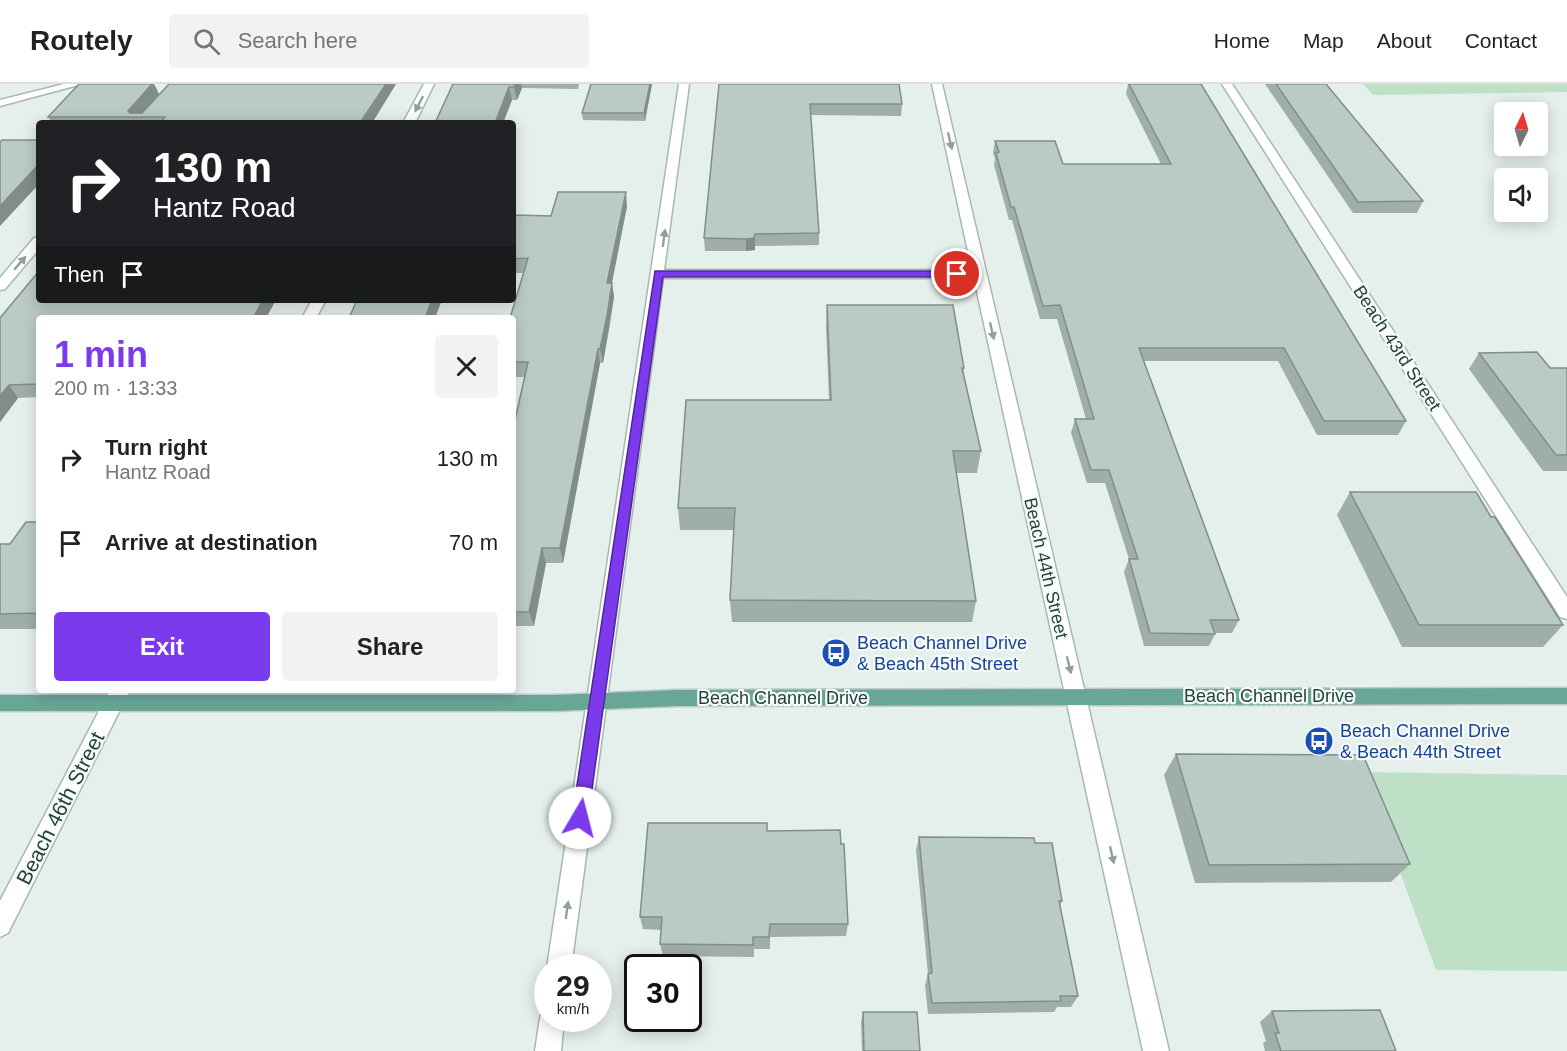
<!DOCTYPE html>
<html lang="en">
<head>
<meta charset="utf-8">
<style>
  body { margin:0; font-family:Arial,sans-serif; background:#f2f2f2; color:#222; height:100vh; display:flex; flex-direction:column; font-size:22px; white-space:nowrap }
  * { box-sizing:border-box; margin:0 }
  p { font-size:20px; color:#767676 }
  .icon { flex:none; width:33px; height:33px; fill:none; stroke:currentColor; stroke-width:2; stroke-linecap:round; stroke-linejoin:round }
  .map { position:relative; flex:1; overflow:hidden }
  .sheet { position:absolute; left:36px; top:231px; width:480px; height:378px; display:flex; flex-direction:column; background:#fff; border-radius:6px; box-shadow:0 3px 15px #0003 }
  .sheet>* { flex:none }
  .hud { position:absolute; left:36px; top:36px; width:480px; height:183px; border-radius:6px; box-shadow:0 3px 15px #0003; background:#202124; color:#fff; overflow:hidden }
  .needle { width:39px; rotate:5deg }
  .controls { position:absolute; left:1494px; top:18px; display:grid; gap:12px }
  .controls a { display:grid; place-items:center; width:54px; height:54px; border-radius:6px; background:#fff; box-shadow:0 3px 15px #0003; font-size:30px }
  .speed { position:absolute; left:534px; top:870px; display:flex; gap:12px; font-size:30px; font-weight:700; text-align:center }
  .speed>* { display:grid; place-content:center; width:78px; height:78px; border-radius:50%; background:#fff; box-shadow:0 3px 15px #0003; line-height:1 }
  .speed small { font-size:15px; font-weight:400 }
  .speed .limit { border:3px solid #111; border-radius:9px; background:#fff; color:#111 }
  .pin { position:absolute; display:grid; place-items:center; width:51px; height:51px; color:#fff; margin:-26px; border:3px solid #fff; border-radius:50%; box-shadow:0 2px 6px #0007 }
  .me { position:absolute; width:66px; margin:-33px; rotate:8deg; stroke-linejoin:round; filter:drop-shadow(0 0 4px #0008) }
  .turn { display:flex; align-items:center; gap:21px; height:126px; padding:0 18px; font-size:27px }
  .turn .icon { width:78px; height:78px; stroke-width:2.5 }
  .turn b { display:block; font-size:42px; line-height:51px }
  .then { display:flex; align-items:center; height:57px; padding:0 18px; background:#0003; gap:12px; font-size:22px }
  .round { display:grid; place-items:center; flex:none; width:63px; height:63px; border-radius:6px; background:#f2f2f2 }
  .summary { display:flex; align-items:center; justify-content:space-between; height:102px; padding:0 18px }
  h1 { font-size:36px; font-weight:800; line-height:45px; color:#7c3aed }
  .button { display:flex; gap:12px; margin-top:auto; padding:12px 18px }
  .button a { flex:1; height:69px; border-radius:6px; background:#7c3aed; color:#fff; font-size:24px; font-weight:800; line-height:69px; text-align:center }
  .button a+a { background:#f2f2f2; color:#222 }
  ul { padding:0; list-style:none }
  li { display:flex; align-items:center; gap:18px; height:84px; padding:0 18px }
  li div { flex:1 }
  li b { display:block; font-size:22px }
  li em { font-style:normal }
  header { display:flex; align-items:center; gap:36px; box-sizing:border-box; height:84px; padding:0 30px; background:#fff; border-bottom:2px solid #e0e0e0 }
  header strong { font-size:28px }
  nav { display:flex; gap:33px; margin-inline-start:auto; font-size:21px }
  .search { width:420px; height:54px; background:#f2f2f2; display:flex; align-items:center; gap:15px; box-sizing:border-box; padding:0 21px; border-radius:6px; color:#767676; font-size:22px }
  .map>svg:first-child { display:block }
  .green { fill:#bee0c7 }
  .lines { fill:none; stroke-linecap:round; stroke-linejoin:round }
  .street-casing { stroke:#a7b8b2; stroke-width:3 }
  .primary-casing { stroke:#c1cac8; stroke-width:3 }
  .street { fill:#fff; fill-rule:evenodd }
  .primary { fill:#68a697; fill-rule:evenodd }
  .wall { fill:#a0aea9 }
  .shaded-wall { fill:#828d89 }
  .building { fill:#bacac4; stroke:#828d89; stroke-width:1.5 }
  .oneway { fill:#91a09c }
  .route { fill:#7c3aed; stroke:#51269a; stroke-width:1.5 }
  .labels { text-anchor:middle; dominant-baseline:central; stroke-width:4.5; stroke-linejoin:round; paint-order:stroke }
  .street-label { font-size:18px; fill:#23423a; stroke:#f6fbf9 }
  .transit-label { font-size:18px; fill:#164399; stroke:#f6fbf9; text-anchor:start }
  .near-street-label { font-size:21px; fill:#23423a; stroke:#f6fbf9 }
</style>
</head>
<body>
<header>
<strong>Routely</strong>
<div class="search"><svg class="icon" aria-label="search" viewBox="0 0 24 24"><circle cx="10" cy="10" r="6"/><path d="M15 15l6 6"/></svg>Search here</div>
<nav><a>Home</a><a>Map</a><a>About</a><a>Contact</a></nav>
</header>
<div class="map">
<svg width="1567" height="967" viewBox="0 0 1567 967">
  <rect width="100%" height="100%" fill="#e5efeb"/>
  <!-- green -->
  <g class="green">
    <path d="M1363,0H1567V8L1373,11Z"/>
    <path d="M1363,688L1567,691V887L1436,886Z"/>
  </g>
  <g class="lines">
    <!-- street casing -->
    <g class="street-casing">
      <g id="street">
        <path d="M64,0H82L0,22V16Z"/>
        <path d="M424,0H434L415,39H403Z"/>
        <path d="M679,0H689L664,186H972L932,0H942L1169,967H1143L974,194H663L571,884H548V885L547,884Z"/>
        <path d="M1222,0H1232L1567,513V535L1560,533Z"/>
        <path d="M39,153V165L5,205L0,206V194L34,154Z"/>
        <path d="M312,216H326L316,234H302Z"/>
        <path d="M110,606H130L8,849L0,853V817Z"/>
        <path d="M548,923V934H564L561,967H535L540,934L543,925Z"/>
      </g>
    </g>
    <!-- primary casing -->
    <g class="primary-casing">
      <path id="primary" d="M1567,604V620L678,622L555,627H0V611H555L678,606Z"/>
    </g>
    <!-- street -->
    <use href="#street" class="street"/>
    <!-- primary -->
    <use href="#primary" class="primary"/>
  </g>
  <!-- wall -->
  <g class="wall">
    <path d="M152,0H154L159,10L142,29L169,0H396L372,39H52L48,33Z"/>
    <path d="M453,0H579L578,5L522,4L517,16H512L503,39H435Z"/>
    <path d="M591,0H652L645,37L583,36L582,29Z"/>
    <path d="M719,0L902,20L901,32L810,31L819,149V161L755,162V166L746,167H705L704,154Z"/>
    <path d="M1128,0H1201L1406,337L1398,351H1317L1278,277H1144L1239,536L1232,549H1215V550L1209,562H1144L1124,488L1129,475L1105,399H1087L1071,349L1075,335H1086L1057,235H1040L1012,136H1009L994,81L995,75L993,69L995,57L1063,80H1161L1126,10Z"/>
    <path d="M1265,0H1326L1423,117L1417,129H1353Z"/>
    <path d="M627,122L612,199L614,213L609,246L603,279H600L563,479H546L534,542H513V345L525,293H513V234L524,189H513V131L551,132Z"/>
    <path d="M827,221L964,284L963,291L981,367L977,389H956L976,517L972,538H732L730,516L734,446H680L678,424L829,316L826,243Z"/>
    <path d="M0,234H39V313L18,314L0,338Z"/>
    <path d="M1479,269L1550,284H1567V387H1543L1469,285Z"/>
    <path d="M1350,408L1491,433L1563,541L1543,563H1402L1337,431Z"/>
    <path d="M39,438V545H0V460H10Z"/>
    <path d="M1176,670L1410,780L1391,798L1195,799L1164,691Z"/>
    <path d="M768,747L848,840L846,852L770,853V865H754V873L663,872L660,860L661,846L643,845L640,833Z"/>
    <path d="M919,753L1035,759L1062,817L1060,822L1078,912L1071,923H1057L1054,928L928,930L925,901L928,890L916,766Z"/>
    <path d="M1272,927L1396,967H1265L1263,959L1266,957L1260,938Z"/>
    <path d="M863,928L920,967H862L861,938Z"/>
  </g>
  <!-- shaded-wall -->
  <g class="shaded-wall">
    <path d="M152,0H154L159,10L139,33H131L128,27Z"/>
    <path d="M386,0H396L372,39H360Z"/>
    <path d="M516,0H521L522,4L517,16L514,3Z"/>
    <path d="M650,0H652L645,37L644,29Z"/>
    <path d="M509,3L512,16L503,39H495Z"/>
    <path d="M39,80V100L0,142V122Z"/>
    <path d="M626,108L627,122L609,213L607,199Z"/>
    <path d="M755,150V166L746,167V155Z"/>
    <path d="M612,199L614,213L603,279L600,265Z"/>
    <path d="M263,216H276L266,234H253Z"/>
    <path d="M432,216H442L435,234H425Z"/>
    <path d="M598,265L600,279L563,479L560,464Z"/>
    <path d="M9,301L18,314L0,338V312Z"/>
    <path d="M542,464L546,479L534,542L529,528Z"/>
  </g>
  <!-- building -->
  <g class="building">
    <path d="M79,0H152L128,27L130,29H142L169,0H386L360,39H160L165,33H48Z"/>
    <path d="M453,0H516L514,3H509L495,39H435Z"/>
    <path d="M591,0H650L644,29H582Z"/>
    <path d="M719,0H899L902,20H810L819,149L755,150L754,154L746,155L704,154Z"/>
    <path d="M1129,0H1201L1406,337H1324L1284,264H1139L1239,536H1210L1215,550L1150,549L1129,475H1138L1109,386H1091L1075,335H1094L1060,221L1043,222L1014,123H1011L996,69L999,68L995,57H1055L1063,80H1171Z"/>
    <path d="M1276,0H1326L1423,117L1358,118Z"/>
    <path d="M2,56H39V80L0,122V58Z"/>
    <path d="M558,108H626L607,199H612L607,232L600,265H598L560,464H542L529,528H513V345L528,278H513V234H510L528,174L513,175V131L551,132Z"/>
    <path d="M39,187V216H263L253,234H39V300L9,301L0,312V234Z"/>
    <path d="M357,216H432L425,234H349Z"/>
    <path d="M827,221H953L964,284H962L981,367H953L976,517L730,516L735,424H678L686,316H831Z"/>
    <path d="M1537,268L1550,284H1567V371H1556L1479,269Z"/>
    <path d="M1350,408H1476L1491,433H1495L1563,541H1419Z"/>
    <path d="M26,438H39V529L0,530V460H10Z"/>
    <path d="M1176,670L1363,671L1410,780L1209,781Z"/>
    <path d="M648,739H767V747L840,746L841,760H844L848,840H770L769,853H753V861L660,860L662,833H640Z"/>
    <path d="M919,753L1034,754L1035,759H1052L1062,817H1059L1078,912H1060L1061,917L932,919L928,890L932,889Z"/>
    <path d="M1380,926L1396,967H1281L1275,949H1279L1272,927Z"/>
    <path d="M863,928H917L920,967H864Z"/>
  </g>
  <!-- one-way arrows -->
  <defs><path id="oneway-solid" d="M-6-.8H1V-3.2L6.5 0L1 3.2V.8H-6Z" transform="scale(1.5)"/></defs>
  <g class="oneway">
    <use href="#oneway-solid" transform="translate(419 20) rotate(117)"/>
    <use href="#oneway-solid" transform="translate(950 57) rotate(77)"/>
    <use href="#oneway-solid" transform="translate(664 154) rotate(-82)"/>
    <use href="#oneway-solid" transform="translate(20 179) rotate(-49)"/>
    <use href="#oneway-solid" transform="translate(992 247) rotate(77)"/>
    <use href="#oneway-solid" transform="translate(1069 581) rotate(76)"/>
    <use href="#oneway-solid" transform="translate(1112 771) rotate(77)"/>
    <use href="#oneway-solid" transform="translate(567 826) rotate(-82)"/>
  </g>
  <!-- route -->
  <path class="route" d="M655,187H957L962,190L957,193H663L588,734L586,740L580,742L574,740L572,734Z"/>
  <!-- icons -->
  <defs>
    <g id="bus-disc" transform="scale(1.5)"><circle r="9.5" fill="#1a4fb4" stroke="#f6fbf9"/><path d="M-5-6H5V4H4V6H2V4H-2V6H-4V4H-5ZM-3.5-4V0h7V-4ZM-3.5 1.2v1.5H-2V1.2ZM2 1.2v1.5H3.5V1.2Z" fill="#fff"/></g>
  </defs>
  <g fill-rule="evenodd">
    <use href="#bus-disc" x="836" y="569"/>
    <use href="#bus-disc" x="1319" y="657"/>
  </g>
  <g class="labels">
    <!-- street labels -->
    <g class="street-label">
      <text transform="translate(1397 264) rotate(57)">Beach 43rd Street</text>
      <text transform="translate(1046 484) rotate(77)">Beach 44th Street</text>
      <text x="1269" y="612">Beach Channel Drive</text>
      <text x="783" y="614">Beach Channel Drive</text>
    </g>
    <!-- transit labels -->
    <g class="transit-label">
      <text x="857" y="559">Beach Channel Drive<tspan x="857" dy="21">&amp; Beach 45th Street</tspan></text>
      <text x="1340" y="647">Beach Channel Drive<tspan x="1340" dy="21">&amp; Beach 44th Street</tspan></text>
    </g>
    <!-- near-street labels -->
    <g class="near-street-label">
      <text transform="translate(60 724) rotate(-63)">Beach 46th Street</text>
    </g>
  </g>
</svg>
<div class="controls">
<a><svg class="needle" viewBox="-14 -14 28 28"><path d="M0-13l5 13h-10z" fill="#e53935"/><path d="M0 13l5-13h-10z" fill="#767676"/></svg></a>
<a><svg class="icon" aria-label="sound" viewBox="0 0 24 24"><path d="M4 9h4l5-4v14l-5-4H4zM17 9q2 3 0 6"/></svg></a>
</div>
<div class="speed"><div>29<small>km/h</small></div><div class="limit">30</div></div>
<div class="pin" style="left:957px;top:190px;background:#d93025"><svg class="icon" aria-label="arrive" viewBox="0 0 24 24"><path d="M6 21V4h12l-3 4 3 4H6"/></svg></div>
<svg class="me" style="left:580px;top:734px" viewBox="-20 -20 40 40"><circle r="19" fill="#fff"/><path d="M0-13L10 11 0 6-10 11z" fill="#7c3aed"/></svg>
<div class="hud">
<div class="turn"><svg class="icon" aria-label="right" viewBox="0 0 24 24"><path d="M7 20v-9h11M14 6l5 5-5 5"/></svg><div><b>130 m</b>Hantz Road</div></div>
<div class="then">Then<svg class="icon" aria-label="arrive" viewBox="0 0 24 24"><path d="M6 21V4h12l-3 4 3 4H6"/></svg></div>
</div>
<section class="sheet">
<div class="summary"><div><h1>1 min</h1><p>200 m · 13:33</p></div><a class="round"><svg class="icon" aria-label="close" viewBox="0 0 24 24"><path d="M6 6l12 12M18 6L6 18"/></svg></a></div>
<ul>
<li><svg class="icon" aria-label="right" viewBox="0 0 24 24"><path d="M7 20v-9h11M14 6l5 5-5 5"/></svg><div><b>Turn right</b><p>Hantz Road</p></div><em>130 m</em></li>
<li><svg class="icon" aria-label="arrive" viewBox="0 0 24 24"><path d="M6 21V4h12l-3 4 3 4H6"/></svg><div><b>Arrive at destination</b></div><em>70 m</em></li>
</ul>
<div class="button"><a>Exit</a><a>Share</a></div>
</section>
</div>
</body>
</html>
